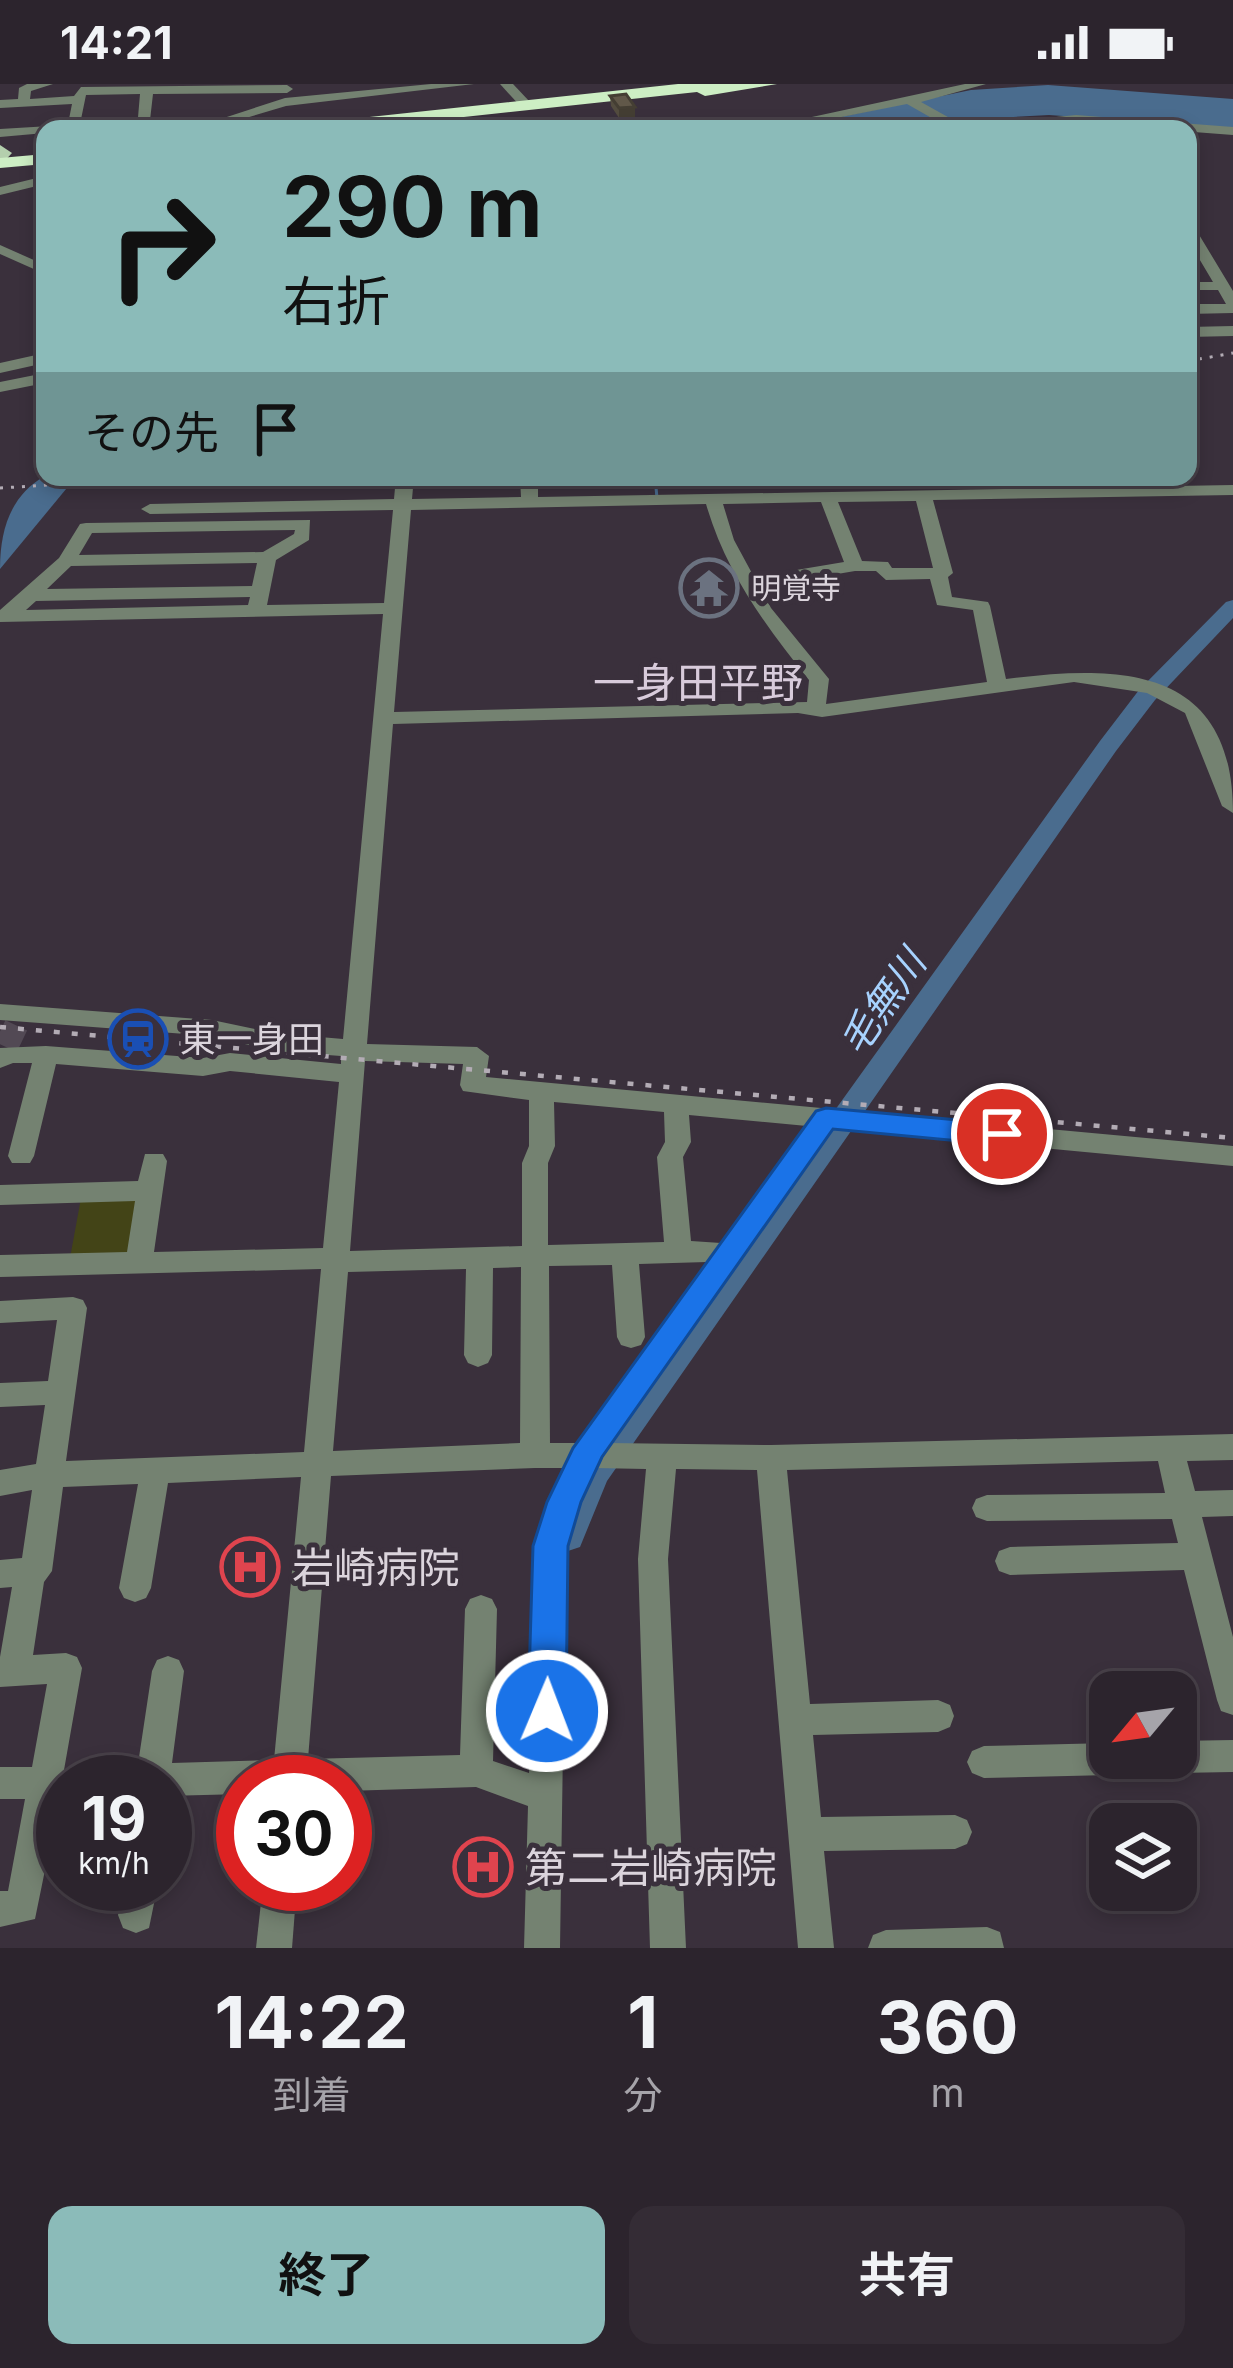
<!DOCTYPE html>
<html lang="ja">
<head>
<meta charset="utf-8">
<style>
  body { margin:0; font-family:Inter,"Noto Sans JP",sans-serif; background:#342c35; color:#f1f3f6; height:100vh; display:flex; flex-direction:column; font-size:45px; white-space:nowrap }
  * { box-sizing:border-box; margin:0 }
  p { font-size:39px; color:#a6a4aa }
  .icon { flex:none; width:66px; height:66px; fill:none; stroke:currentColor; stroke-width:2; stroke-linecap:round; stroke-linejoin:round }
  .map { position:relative; height:1864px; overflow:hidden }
  .side { display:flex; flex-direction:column; background:#2c242d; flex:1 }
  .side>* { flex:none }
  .top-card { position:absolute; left:36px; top:36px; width:1161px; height:366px; border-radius:24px; box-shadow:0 6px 18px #0003,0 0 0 3px #484149; background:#8bbbb9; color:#111; overflow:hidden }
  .needle { width:78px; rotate:241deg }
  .controls { position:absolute; left:1089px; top:1587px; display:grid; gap:24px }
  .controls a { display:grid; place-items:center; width:108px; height:108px; border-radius:24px; background:#2c242d; box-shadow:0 6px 18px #0003,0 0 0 3px #484149; font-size:60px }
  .speed { position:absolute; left:36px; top:1671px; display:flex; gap:24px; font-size:60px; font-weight:700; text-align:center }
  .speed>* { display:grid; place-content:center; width:156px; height:156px; border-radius:50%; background:#2c242d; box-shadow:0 6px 18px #0003,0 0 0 3px #484149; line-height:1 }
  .speed small { font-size:30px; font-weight:400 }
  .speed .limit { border:18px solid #d22; background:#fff; color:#111 }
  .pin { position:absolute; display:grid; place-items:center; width:102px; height:102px; color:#fff; margin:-51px; border:6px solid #fff; border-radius:50%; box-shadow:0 3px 12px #0007 }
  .me { position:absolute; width:132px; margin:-66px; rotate:1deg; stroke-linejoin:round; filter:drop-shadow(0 0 9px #0008) }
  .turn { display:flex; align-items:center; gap:42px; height:252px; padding:0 48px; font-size:54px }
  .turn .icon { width:156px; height:156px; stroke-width:2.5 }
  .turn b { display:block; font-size:84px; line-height:102px }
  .then { display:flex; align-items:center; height:114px; padding:0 48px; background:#0003; gap:24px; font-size:45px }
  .eta { display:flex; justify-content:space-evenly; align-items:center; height:204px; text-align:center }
  .eta b { font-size:72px; font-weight:700; line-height:84px }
  .button { display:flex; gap:24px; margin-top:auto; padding:24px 48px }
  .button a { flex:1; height:138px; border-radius:24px; background:#8bbbb9; color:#111; font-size:48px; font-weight:700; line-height:138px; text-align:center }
  .button a+a { background:#342c35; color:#f1f3f6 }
  .status { display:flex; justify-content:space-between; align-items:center; height:84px; padding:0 60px; background:#2c242d; direction:ltr }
  .status svg { height:33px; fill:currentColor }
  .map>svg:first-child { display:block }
  .green { fill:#434417 }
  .water { fill:#4a6c8e }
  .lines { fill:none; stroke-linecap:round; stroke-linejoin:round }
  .stream { stroke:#4a6c8e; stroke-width:3 }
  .river { fill:#4a6c8e; fill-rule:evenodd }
  .minor-tunnel { stroke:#524954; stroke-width:24; stroke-dasharray:24 12; stroke-linecap:butt }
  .minor { fill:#748271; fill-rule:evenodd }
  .major { fill:#b4cfad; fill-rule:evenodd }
  .highway { fill:#cdeec4; fill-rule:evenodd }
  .rail-far1 { stroke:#b3acb5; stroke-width:3; stroke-dasharray:3 8; stroke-linecap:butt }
  .rail { stroke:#b3acb5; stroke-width:4.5; stroke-dasharray:6 12; stroke-linecap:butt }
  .wall { fill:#534c3f }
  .shaded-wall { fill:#443e33 }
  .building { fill:#615849; stroke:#443e33; stroke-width:3 }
  .route { fill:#1a73e8; stroke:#114b97; stroke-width:3 }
  .labels { text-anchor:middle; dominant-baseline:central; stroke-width:10; stroke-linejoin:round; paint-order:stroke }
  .far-poi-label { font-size:30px; fill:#dbd4dc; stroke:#3a303c; text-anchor:start }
  .poi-label { font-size:36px; fill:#dbd4dc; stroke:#3a303c; text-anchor:start }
  .water-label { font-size:39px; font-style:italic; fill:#a7d2fe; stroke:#3a303c }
  .quarter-label { font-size:42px; fill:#d8cbdb; stroke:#3a303c }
  .near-poi-label { font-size:42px; fill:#dbd4dc; stroke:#3a303c; text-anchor:start }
</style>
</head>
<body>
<div class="status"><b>14:21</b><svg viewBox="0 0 49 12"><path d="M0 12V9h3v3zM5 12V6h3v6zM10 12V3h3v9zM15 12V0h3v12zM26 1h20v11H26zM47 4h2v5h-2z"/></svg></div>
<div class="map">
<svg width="1233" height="1864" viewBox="0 0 1233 1864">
  <rect width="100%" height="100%" fill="#3a303c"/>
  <!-- green -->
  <path class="green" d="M130,1113L141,1120L134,1166L120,1173L70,1174L81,1114Z"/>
  <!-- water -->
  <g class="water">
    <path d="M1048,1L1233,15V44L1049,31L1013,33L949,45H781L971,6Z"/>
    <path d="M45,392L76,393L0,485C0,445 11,411 45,392Z"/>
  </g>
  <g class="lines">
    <!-- stream -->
    <path class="stream" d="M655,393L657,414"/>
    <!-- river -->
    <path class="river" d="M1233,516V534L1155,616L1116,667L607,1397L580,1463L568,1467L556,1463L551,1452L581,1380L1100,657L1139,606L1226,518Z"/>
    <!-- minor-tunnel -->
    <path class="minor-tunnel" d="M6,963L22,929"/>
    <!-- minor -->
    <g class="minor">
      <path d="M27,0H53L31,7L30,15L74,12L81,3L287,1L293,5L287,9L153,10L149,45H137L140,10L86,11L79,45H67L72,20L0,24V16L18,15L19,4Z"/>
      <path d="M431,0H474L286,22L209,45H190L285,14Z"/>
      <path d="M500,0H513L530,18V24H522Z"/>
      <path d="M965,0H986L921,18L964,42L1076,31L1233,43V51L1076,39L951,45L907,20L781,45H756Z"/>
      <path d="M385,38L390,39L393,45H381L379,42Z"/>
      <path d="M50,42L51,45H45V49L0,53V45Z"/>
      <path d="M45,92V100L0,111V103Z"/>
      <path d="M1188,140L1195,144L1233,207V229L1188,230V220H1226L1218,206H1188V198H1213L1188,156Z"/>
      <path d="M0,161L45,181V190L0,170Z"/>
      <path d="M1233,242V252L1188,253V243Z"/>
      <path d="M45,269V279L0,289V279Z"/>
      <path d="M45,289V299L0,308V298Z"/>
      <path d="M396,393H414L412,415L521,413L520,393H538V413L1233,401V411L933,416L953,489L948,493L952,513L988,518L990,522L1006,595C1121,580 1233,582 1233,729L1222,722L1185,629L1147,609L1074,598L822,633L798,629L393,640L367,960L477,963L489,972L486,993L1233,1062V1082L832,1044L608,1359L771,1361L1233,1350V1376L1187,1377L1195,1407L1233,1406V1432L1202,1433L1233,1553V1631L1221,1627L1217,1616L1184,1486L1010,1491L999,1487L995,1477L999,1467L1010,1463L1178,1459L1172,1435L987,1437L976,1433L972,1424L976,1415L987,1411L1165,1409L1158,1377L787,1386L810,1620L938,1616L950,1621L954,1632L950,1643L938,1648L813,1651L821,1733L955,1731L967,1736L972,1748L967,1760L955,1765L824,1767L834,1864H798L757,1386L676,1385L668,1475L686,1864H650L638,1475L646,1385L595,1384L579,1418L566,1462L560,1864H524L528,1722L476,1703L345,1707V1698H243V1710L165,1712V1698H63L35,1835L0,1843V1807H8L25,1715H0V1683H32L47,1600L0,1603V1573L12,1503L0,1504V1476L22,1474L32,1406L0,1412V1386L36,1380L45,1321L0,1323V1299L48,1297L57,1236L0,1239V1217L73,1213L83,1216L87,1224L66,1377L304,1368L321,1185L0,1193V1171L127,1168L135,1117L0,1121V1101L138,1097L145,1070H163L167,1077L154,1168L323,1164L339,998L230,987L203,992L56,980L34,1072L30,1079H12L8,1072L32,979H13L0,984V964L46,962L203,974L230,969L341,980V972L274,967L212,952L0,936V920L212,936L274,949L343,955L383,530L0,538V526L59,474L80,440L86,439L310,436L309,456L276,476L267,521L384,519L393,426L150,430L141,425L150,420L394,415ZM916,417L933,484H892L888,478L862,477L838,418ZM821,418L844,478L754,493L734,456L723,420ZM706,420C726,489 765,541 809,596L807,618L394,628L411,426ZM295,446L294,450L263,468L79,471L92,449ZM257,479L252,502L47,505L71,482ZM855,487H876L886,496L930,495L937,521L973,526L987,598L826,620L829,595L771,524L760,503ZM250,513L248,521L26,526L36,517ZM365,977L463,980L460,1001L463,1007L529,1016V1062L522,1079V1162L350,1167ZM554,1018L664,1028L665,1058L657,1073L664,1158L548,1161V1079L555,1062ZM689,1031L807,1042L721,1159L691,1157L683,1073L691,1058ZM707,1178L578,1359H550L549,1182L612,1181L617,1253L621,1261L631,1264L641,1261L645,1253L639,1180ZM521,1183L520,1359L333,1367L348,1188L466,1185L464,1271L468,1279L478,1283L488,1279L492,1271L493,1184ZM535,1384H566L549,1418L536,1462L529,1689L493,1677L497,1525L492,1515L481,1511L470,1515L465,1525L460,1671L308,1675L331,1392ZM301,1393L274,1676L172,1679L184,1587L179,1576L168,1572L157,1576L152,1587L138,1680L90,1682L78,1686L73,1698L64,1686L82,1584L77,1573L66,1569L33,1571L44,1498L52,1487L63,1403L138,1400L119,1504L124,1514L135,1518L146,1514L151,1504L168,1399Z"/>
      <path d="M1233,1656V1688L1176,1689L1164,1683L1151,1690L984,1694L972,1689L967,1678L972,1667L984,1662L1110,1659V1674H1176V1657Z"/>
      <path d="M124,1800H158L149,1844L136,1849L123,1844L118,1831Z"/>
      <path d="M263,1800H297L292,1864H256Z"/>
      <path d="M987,1843L1000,1848L1004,1864H868L873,1851L886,1846Z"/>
    </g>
    <!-- major -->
    <path class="major" d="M0,61L12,69L0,82Z"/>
    <!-- highway -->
    <g class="highway">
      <path d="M678,0H777L705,12L697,8L353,45H295L304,40Z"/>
      <path d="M45,70V80L0,84V74Z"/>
    </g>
    <!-- rail-far1 -->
    <g class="rail-far1">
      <path d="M1188,277L1233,269"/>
      <path d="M0,404L177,393"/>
    </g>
    <!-- rail -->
    <path class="rail" d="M0,943L1233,1054"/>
  </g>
  <!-- wall -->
  <path class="wall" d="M610,12L635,33L619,34L611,22Z"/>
  <!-- shaded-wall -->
  <path class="shaded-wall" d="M635,23V33L619,34V24Z"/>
  <!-- building -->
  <path class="building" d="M626,10L635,23L619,24L610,12Z"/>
  <!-- route -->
  <path class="route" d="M826,1024L1002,1040L1017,1050L1002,1061L833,1045L602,1373L581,1418L568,1462L566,1627L560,1640L547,1645L534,1640L528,1627L533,1462L547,1418L573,1364L816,1027Z"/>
  <!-- icons -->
  <defs>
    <g id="temple-ring" transform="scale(3)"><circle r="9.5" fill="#3a303c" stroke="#6b7280" stroke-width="1.5"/><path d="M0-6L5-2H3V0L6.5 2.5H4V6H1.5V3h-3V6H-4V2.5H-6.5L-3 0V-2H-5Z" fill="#6b7280"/></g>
    <g id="station-ring" transform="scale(3)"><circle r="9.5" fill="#3a303c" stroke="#1a4fb4" stroke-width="1.5"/><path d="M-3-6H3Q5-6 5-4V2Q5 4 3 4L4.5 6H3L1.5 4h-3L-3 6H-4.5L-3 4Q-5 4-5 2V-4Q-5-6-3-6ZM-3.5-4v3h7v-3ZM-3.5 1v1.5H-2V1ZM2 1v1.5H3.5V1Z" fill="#1a4fb4"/></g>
    <g id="hospital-ring" transform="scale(3)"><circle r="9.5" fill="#3a303c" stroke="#e0444e" stroke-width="1.5"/><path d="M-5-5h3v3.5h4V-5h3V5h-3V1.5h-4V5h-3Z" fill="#e0444e"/></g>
  </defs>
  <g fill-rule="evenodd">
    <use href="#temple-ring" x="709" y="504"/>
    <use href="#station-ring" x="138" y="955"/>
    <use href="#hospital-ring" x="250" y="1483"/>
    <use href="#hospital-ring" x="483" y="1783"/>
  </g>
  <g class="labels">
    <!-- far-poi labels -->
    <g class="far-poi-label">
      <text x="751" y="504">明覚寺</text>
    </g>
    <!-- poi labels -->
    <g class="poi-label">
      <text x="180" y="955">東一身田</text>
    </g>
    <!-- water labels -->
    <g class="water-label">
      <text transform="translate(882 918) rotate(-55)">毛無川</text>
    </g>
    <!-- quarter labels -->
    <g class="quarter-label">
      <text x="698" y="598">一身田平野</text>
    </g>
    <!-- near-poi labels -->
    <g class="near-poi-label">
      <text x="292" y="1483">岩崎病院</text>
      <text x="525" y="1783">第二岩崎病院</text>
    </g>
  </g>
</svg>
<div class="controls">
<a><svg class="needle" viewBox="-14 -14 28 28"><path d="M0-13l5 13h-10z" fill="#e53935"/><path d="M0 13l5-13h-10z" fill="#a6a4aa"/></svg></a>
<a><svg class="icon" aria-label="layers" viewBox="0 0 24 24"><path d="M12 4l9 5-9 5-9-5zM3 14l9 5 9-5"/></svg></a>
</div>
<div class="speed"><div>19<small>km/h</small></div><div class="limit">30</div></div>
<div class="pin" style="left:1002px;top:1050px;background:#d93025"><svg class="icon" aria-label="arrive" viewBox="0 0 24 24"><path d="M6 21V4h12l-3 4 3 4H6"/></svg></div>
<svg class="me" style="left:547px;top:1627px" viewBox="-20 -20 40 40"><circle r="17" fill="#1a73e8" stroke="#fff" stroke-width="3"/><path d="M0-11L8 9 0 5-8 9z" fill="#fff"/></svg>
<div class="top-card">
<div class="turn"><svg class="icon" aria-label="right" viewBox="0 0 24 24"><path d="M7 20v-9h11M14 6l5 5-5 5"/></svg><div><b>290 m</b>右折</div></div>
<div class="then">その先<svg class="icon" aria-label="arrive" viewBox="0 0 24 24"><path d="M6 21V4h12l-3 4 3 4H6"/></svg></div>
</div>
</div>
<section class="side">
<div class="eta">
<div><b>14:22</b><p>到着</p></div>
<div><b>1</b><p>分</p></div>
<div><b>360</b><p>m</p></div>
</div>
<div class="button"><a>終了</a><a>共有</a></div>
</section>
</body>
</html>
